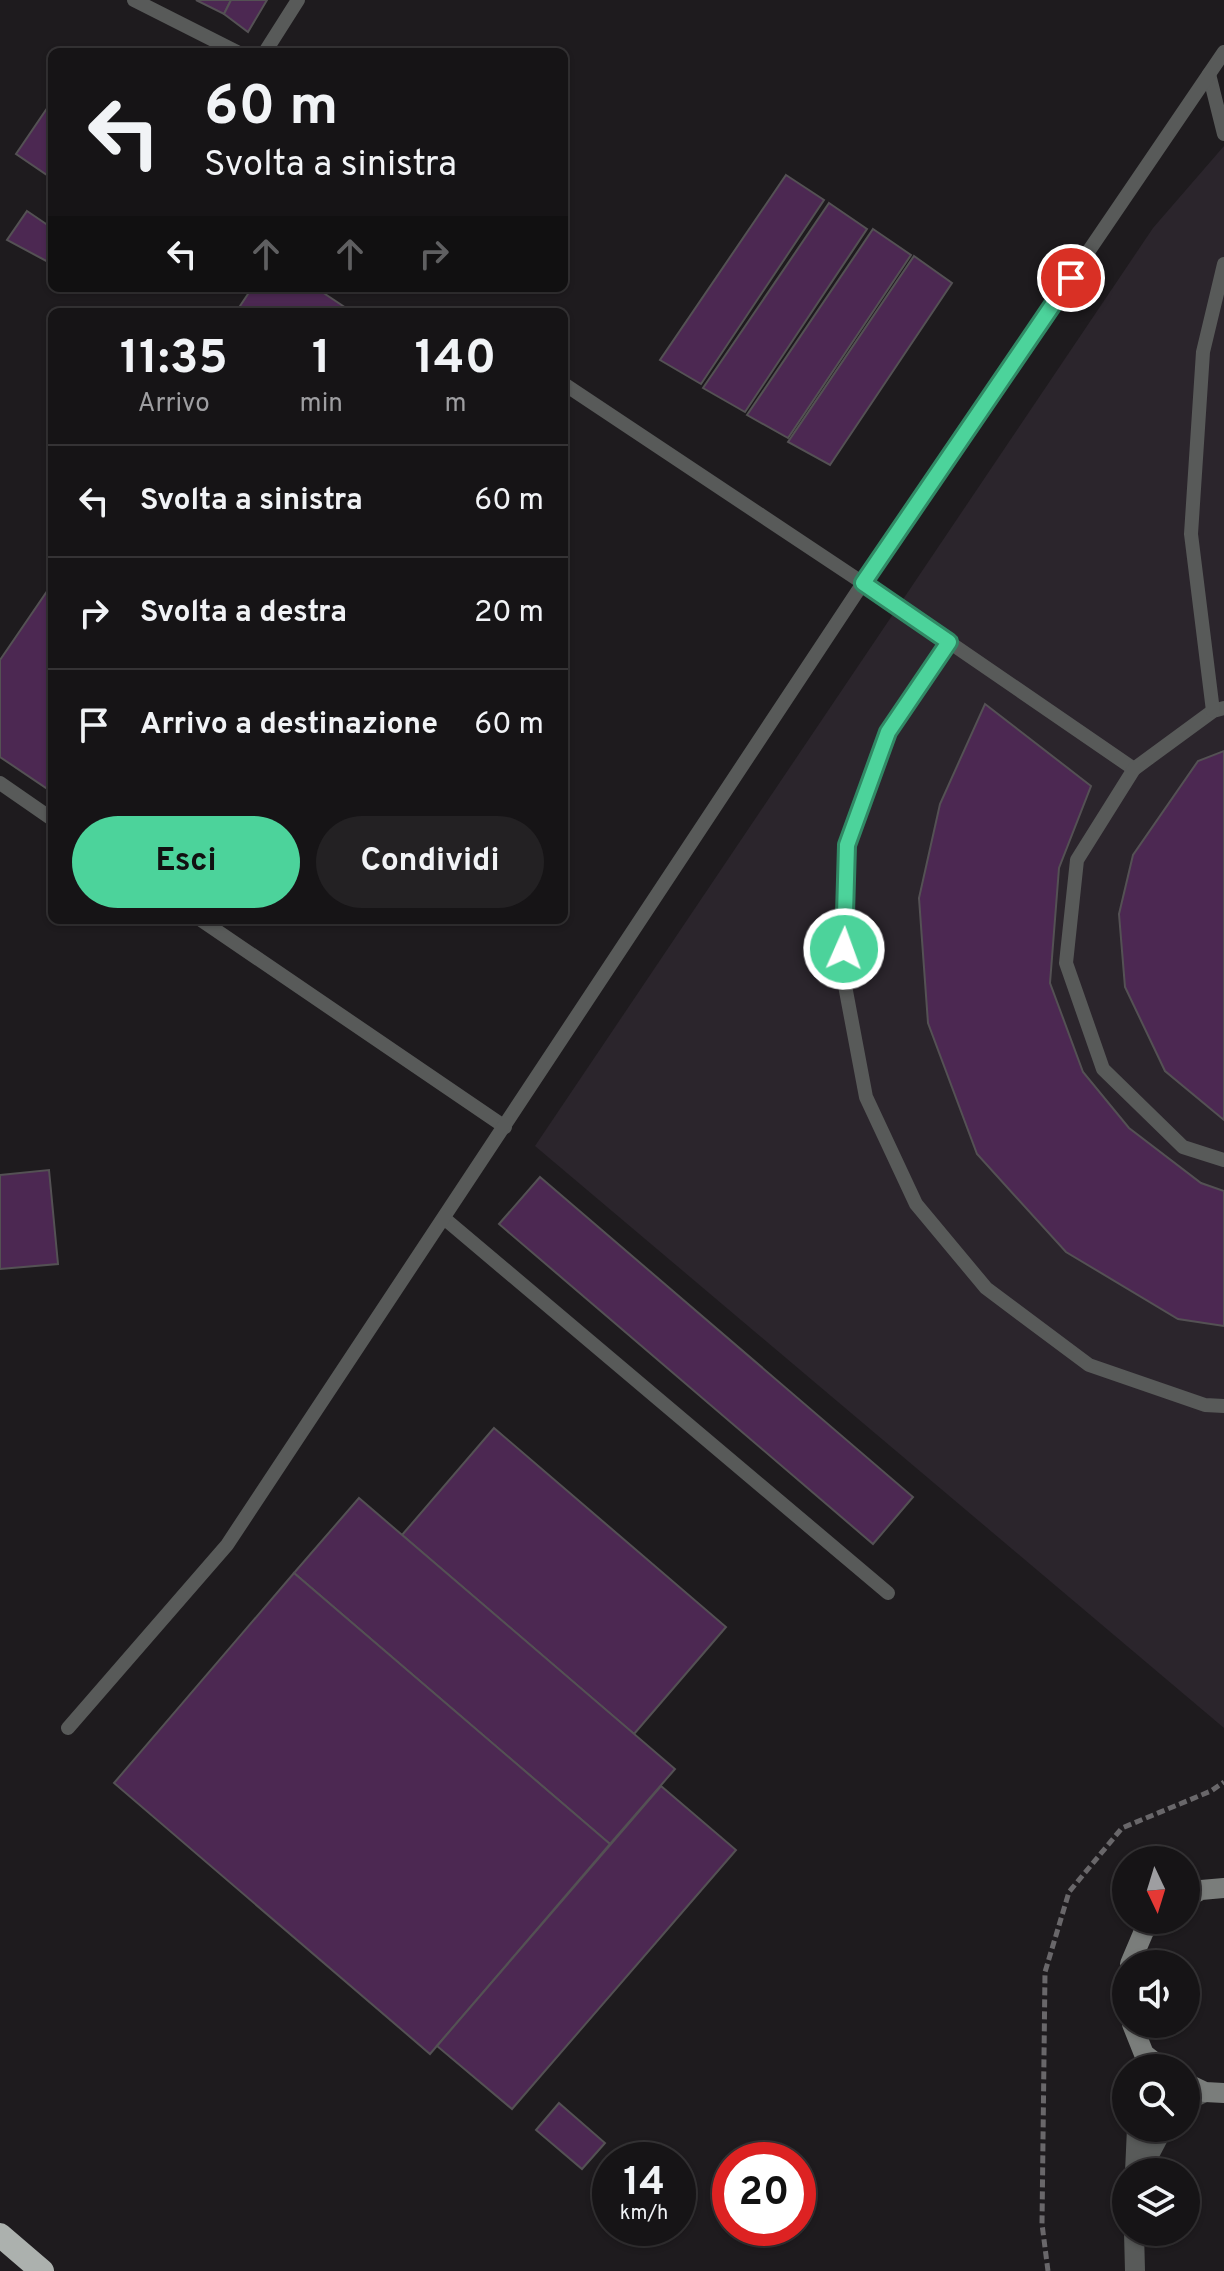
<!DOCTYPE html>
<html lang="it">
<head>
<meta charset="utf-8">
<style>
  body { margin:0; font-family:Overpass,sans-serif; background:#232123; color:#f1f3f6; height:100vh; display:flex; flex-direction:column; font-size:30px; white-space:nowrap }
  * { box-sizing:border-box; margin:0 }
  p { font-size:26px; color:#9e9ea1 }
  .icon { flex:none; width:44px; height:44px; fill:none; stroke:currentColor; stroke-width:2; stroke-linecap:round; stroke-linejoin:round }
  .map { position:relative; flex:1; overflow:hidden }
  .side { position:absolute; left:48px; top:308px; width:520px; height:616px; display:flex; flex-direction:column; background:#161416; border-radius:12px; box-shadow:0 2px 6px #0004,0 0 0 2px #353335 }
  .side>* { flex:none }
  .top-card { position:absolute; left:48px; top:48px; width:520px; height:244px; border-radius:12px; box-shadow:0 2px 6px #0004,0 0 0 2px #353335; background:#161416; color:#f1f3f6; overflow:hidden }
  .needle { width:52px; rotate:176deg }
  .controls { position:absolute; left:1112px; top:1846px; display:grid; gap:16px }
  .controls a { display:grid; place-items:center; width:88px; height:88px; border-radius:50%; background:#161416; box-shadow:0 2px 6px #0004,0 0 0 2px #353335; font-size:40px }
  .speed { position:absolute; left:592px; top:2142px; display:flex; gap:16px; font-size:40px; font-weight:700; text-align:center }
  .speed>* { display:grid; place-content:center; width:104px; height:104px; border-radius:50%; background:#161416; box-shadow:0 2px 6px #0004,0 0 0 2px #353335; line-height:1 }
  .speed small { font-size:20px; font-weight:400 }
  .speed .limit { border:12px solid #d22; background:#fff; color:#111 }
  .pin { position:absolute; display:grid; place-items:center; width:68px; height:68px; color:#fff; margin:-34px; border:4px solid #fff; border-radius:50%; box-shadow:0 2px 8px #0007 }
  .me { position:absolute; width:88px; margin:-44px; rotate:2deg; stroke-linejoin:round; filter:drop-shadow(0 0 6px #0008) }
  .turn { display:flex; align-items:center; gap:28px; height:168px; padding:0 24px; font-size:36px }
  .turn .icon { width:104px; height:104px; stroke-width:2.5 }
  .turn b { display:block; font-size:56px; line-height:68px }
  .lanes { display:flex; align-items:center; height:76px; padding:0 24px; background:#0003; justify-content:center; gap:40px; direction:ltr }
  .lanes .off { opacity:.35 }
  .eta { display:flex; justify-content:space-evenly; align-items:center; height:136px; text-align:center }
  .eta b { font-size:48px; font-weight:700; line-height:56px }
  .primary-button { display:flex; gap:16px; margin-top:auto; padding:16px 24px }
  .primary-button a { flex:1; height:92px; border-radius:48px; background:#4cd39b; color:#111; font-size:32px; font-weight:700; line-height:92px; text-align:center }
  .primary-button a+a { background:#232123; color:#f1f3f6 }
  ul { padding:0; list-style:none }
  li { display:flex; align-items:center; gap:24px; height:112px; padding:0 24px; border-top:2px solid #353335 }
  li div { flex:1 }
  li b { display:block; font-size:30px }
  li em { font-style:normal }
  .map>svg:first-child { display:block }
  .built { fill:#2b252c }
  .building { fill:#4c2852; stroke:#545154; stroke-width:2 }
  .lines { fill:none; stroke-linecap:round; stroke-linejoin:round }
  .path { stroke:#69676a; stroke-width:5; stroke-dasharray:8 4; stroke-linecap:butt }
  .lane { stroke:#585a59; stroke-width:14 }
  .street { stroke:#585a59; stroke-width:20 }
  .secondary { stroke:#7a7d7b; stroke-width:20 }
  .highway { stroke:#acb1ae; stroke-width:24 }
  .route-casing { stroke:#318965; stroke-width:20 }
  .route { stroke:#4cd39b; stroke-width:14 }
</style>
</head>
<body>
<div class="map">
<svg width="1224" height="2271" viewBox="0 0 1224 2271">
  <rect width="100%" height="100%" fill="#1e1b1e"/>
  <!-- built -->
  <path class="built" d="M1224,146V1728L535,1146L1153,228Z"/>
  <!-- building -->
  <g class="building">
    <path d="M196,0H231L224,14Z"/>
    <path d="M231,0H267L248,32L224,14Z"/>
    <path d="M52,101V168L47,175L16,154Z"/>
    <path d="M786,175L824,200L701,384L660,360Z"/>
    <path d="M829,203L867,229L745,412L703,388Z"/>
    <path d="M27,211L52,228V264L7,240Z"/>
    <path d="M873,229L911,255L788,438L747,415Z"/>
    <path d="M914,256L952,283L830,465L788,442Z"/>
    <path d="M252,288H316L352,312H236Z"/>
    <path d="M52,584V792L0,757V660Z"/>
    <path d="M985,704L1091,786L1059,868L1050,983L1083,1072L1129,1128L1201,1183L1224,1191V1326L1178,1319L1066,1252L977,1154L928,1023L919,898L940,804Z"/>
    <path d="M1224,751V1120L1165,1071L1125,987L1119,914L1133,855L1198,761Z"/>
    <path d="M49,1170L58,1264L0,1269V1175Z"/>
    <path d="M540,1177L913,1497L873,1544L499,1224Z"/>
    <path d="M494,1428L726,1627L634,1734L402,1535Z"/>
    <path d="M359,1498L675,1769L610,1844L294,1573Z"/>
    <path d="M294,1573L610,1844L430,2054L114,1783Z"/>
    <path d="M661,1786L736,1850L512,2109L437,2046Z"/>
    <path d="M559,2103L605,2143L582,2169L536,2130Z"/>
  </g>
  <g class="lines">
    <!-- path -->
    <path class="path" d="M1048,2271L1042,2224L1045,1972L1069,1892L1122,1828L1211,1791L1224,1782"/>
    <!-- lane -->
    <g class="lane">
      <path d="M134,0L237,52"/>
      <path d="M265,52L298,0"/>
      <path d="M1209,74L1224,134"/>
      <path d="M564,384L863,583L1134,769"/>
      <path d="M949,642L888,732L847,845L843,975L866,1097L916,1204L986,1288L1089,1365L1205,1405L1224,1406"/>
      <path d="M1224,708L1213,711L1134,769L1077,860L1066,963L1103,1069L1183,1147L1224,1160"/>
      <path d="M1213,711L1191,534L1203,352L1224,264"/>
      <path d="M0,783L52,819"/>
      <path d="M201,920L505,1127"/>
      <path d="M445,1219L888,1593"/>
      <path d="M68,1728L227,1545L863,583L1224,52"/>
    </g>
    <!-- street -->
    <g class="street">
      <path d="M1186,2101L1205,2092"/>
      <path d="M1135,2172L1137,2128"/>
      <path d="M1140,2172L1163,2128"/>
      <path d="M1134,2232L1135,2271"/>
    </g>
    <!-- secondary -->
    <g class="secondary">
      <path d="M1186,1898L1201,1890L1224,1888"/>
      <path d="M1130,1964L1144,1931L1155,1920"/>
      <path d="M1132,2024L1144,2054L1162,2068"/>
      <path d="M1186,2083L1205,2092L1224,2093"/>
    </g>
    <!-- highway -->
    <path class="highway" d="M0,2235L42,2271"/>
  </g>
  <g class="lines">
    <!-- route casing -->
    <g class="route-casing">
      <path id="route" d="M844,949L847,845L888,732L949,642L863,583L1071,278"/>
    </g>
    <!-- route -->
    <use href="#route" class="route"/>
  </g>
</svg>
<div class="controls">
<a><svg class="needle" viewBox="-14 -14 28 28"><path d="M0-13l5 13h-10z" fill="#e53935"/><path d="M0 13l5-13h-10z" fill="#9e9ea1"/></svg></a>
<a><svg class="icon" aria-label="sound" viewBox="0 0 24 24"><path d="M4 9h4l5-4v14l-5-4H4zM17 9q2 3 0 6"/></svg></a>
<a><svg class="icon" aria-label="search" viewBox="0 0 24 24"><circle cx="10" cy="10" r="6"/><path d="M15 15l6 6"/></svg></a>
<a><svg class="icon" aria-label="layers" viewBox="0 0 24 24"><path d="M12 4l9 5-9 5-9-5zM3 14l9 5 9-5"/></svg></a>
</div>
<div class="speed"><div>14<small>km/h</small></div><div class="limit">20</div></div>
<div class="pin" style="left:1071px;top:278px;background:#d93025"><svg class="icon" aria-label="arrive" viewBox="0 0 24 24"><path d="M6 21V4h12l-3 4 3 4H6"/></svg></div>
<svg class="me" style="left:844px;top:949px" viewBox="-20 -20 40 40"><circle r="17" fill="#4cd39b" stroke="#fff" stroke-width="3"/><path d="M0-11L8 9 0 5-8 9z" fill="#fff"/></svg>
<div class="top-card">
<div class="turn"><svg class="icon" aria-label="left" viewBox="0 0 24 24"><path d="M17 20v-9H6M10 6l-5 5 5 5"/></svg><div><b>60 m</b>Svolta a sinistra</div></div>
<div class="lanes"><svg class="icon" aria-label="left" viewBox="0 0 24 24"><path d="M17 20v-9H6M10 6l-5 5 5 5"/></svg><svg class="icon off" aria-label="ahead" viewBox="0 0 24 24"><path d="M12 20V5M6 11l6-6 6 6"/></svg><svg class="icon off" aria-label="ahead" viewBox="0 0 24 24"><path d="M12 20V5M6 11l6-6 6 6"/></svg><svg class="icon off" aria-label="right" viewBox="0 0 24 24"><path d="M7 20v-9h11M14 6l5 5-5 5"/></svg></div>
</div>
<section class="side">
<div class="eta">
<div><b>11:35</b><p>Arrivo</p></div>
<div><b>1</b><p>min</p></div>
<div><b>140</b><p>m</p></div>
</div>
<ul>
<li><svg class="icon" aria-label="left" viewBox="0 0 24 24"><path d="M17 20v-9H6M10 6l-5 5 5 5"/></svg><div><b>Svolta a sinistra</b></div><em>60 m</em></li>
<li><svg class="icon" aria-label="right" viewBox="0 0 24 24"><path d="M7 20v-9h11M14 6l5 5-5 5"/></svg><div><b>Svolta a destra</b></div><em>20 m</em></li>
<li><svg class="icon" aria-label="arrive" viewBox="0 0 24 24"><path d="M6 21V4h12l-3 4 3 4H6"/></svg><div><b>Arrivo a destinazione</b></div><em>60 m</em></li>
</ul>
<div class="primary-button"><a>Esci</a><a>Condividi</a></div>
</section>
</div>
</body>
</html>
